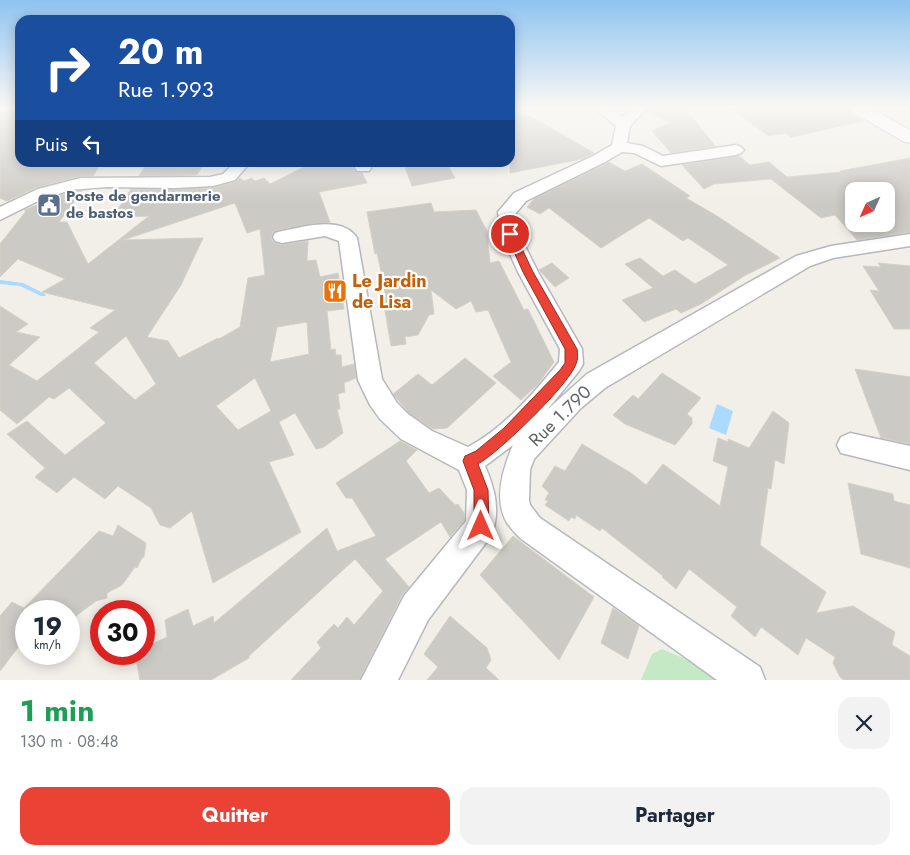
<!DOCTYPE html>
<html lang="fr">
<head>
<meta charset="utf-8">
<style>
  body { margin:0; font-family:Jost,sans-serif; background:#f2f2f3; color:#1f2937; height:100vh; display:flex; flex-direction:column; font-size:19px; white-space:nowrap }
  * { box-sizing:border-box; margin:0 }
  p { font-size:16px; color:#747a83 }
  .icon { flex:none; width:28px; height:28px; fill:none; stroke:currentColor; stroke-width:2; stroke-linecap:round; stroke-linejoin:round }
  .map { position:relative; height:680px; overflow:hidden }
  .panel { display:flex; flex-direction:column; background:#fff; flex:1 }
  .panel>* { flex:none }
  .banner { position:absolute; left:15px; top:15px; width:500px; height:152px; border-radius:15px; box-shadow:0 2px 12px #0003; background:#1a4fa0; color:#fff; overflow:hidden }
  .needle { width:32px; rotate:225deg }
  .controls { position:absolute; left:845px; top:182px; display:grid; gap:10px }
  .controls a { display:grid; place-items:center; width:50px; height:50px; border-radius:10px; background:#fff; box-shadow:0 2px 12px #0003; font-size:25px }
  .speed { position:absolute; left:15px; top:600px; display:flex; gap:10px; font-size:25px; font-weight:700; text-align:center }
  .speed>* { display:grid; place-content:center; width:65px; height:65px; border-radius:50%; background:#fff; box-shadow:0 2px 12px #0003; line-height:1 }
  .speed small { font-size:12px; font-weight:400 }
  .speed .limit { border:8px solid #d22; background:#fff; color:#111 }
  .pin { position:absolute; display:grid; place-items:center; width:42px; height:42px; color:#fff; margin:-21px; border:2px solid #fff; border-radius:50%; box-shadow:0 1px 5px #0007 }
  .me { position:absolute; width:55px; margin:-28px; rotate:0deg; stroke-linejoin:round; filter:drop-shadow(0 0 4px #0008) }
  .turn { display:flex; align-items:center; gap:18px; height:105px; padding:0 20px; font-size:22px }
  .turn .icon { width:65px; height:65px; stroke-width:2.5 }
  .turn b { display:block; font-size:35px; line-height:42px }
  .then { display:flex; align-items:center; height:48px; padding:0 20px; background:#0003; gap:10px; font-size:19px }
  .round { display:grid; place-items:center; flex:none; width:52px; height:52px; border-radius:15px; background:#f2f2f3 }
  .headline { display:flex; align-items:center; justify-content:space-between; height:85px; padding:0 20px }
  h1 { font-size:30px; font-weight:700; line-height:38px; color:#1e9e55 }
  .primary-button { display:flex; gap:10px; margin-top:auto; padding:10px 20px }
  .primary-button a { flex:1; height:58px; border-radius:15px; background:#ea4335; color:#fff; font-size:20px; font-weight:700; line-height:58px; text-align:center }
  .primary-button a+a { background:#f2f2f3; color:#1f2937 }
  .map>svg:first-child { display:block }
  .green { fill:#c5e8c5 }
  .water { fill:#aadaff }
  .lines { fill:none; stroke-linecap:round; stroke-linejoin:round }
  .stream { fill:#aadaff; fill-rule:evenodd }
  .building { fill:#cccac5; stroke:#d6d1c6; fill-rule:evenodd }
  .minor-casing { stroke:#b5b8bc; stroke-width:3 }
  .secondary-casing { stroke:#b6babf; stroke-width:2 }
  .minor { fill:#fff; fill-rule:evenodd }
  .secondary { fill:#fff; fill-rule:evenodd }
  .route { fill:#ea4335; stroke:#982c22 }
  .labels { text-anchor:middle; dominant-baseline:central; stroke-width:4.5; stroke-linejoin:round; paint-order:stroke }
  .far-service-label { font-size:15px; font-weight:bold; fill:#4e5e75; stroke:#fff; text-anchor:start }
  .food-label { font-size:18px; font-weight:bold; fill:#c56008; stroke:#fff; text-anchor:start }
  .street-label { font-size:18px; fill:#5f6368; stroke:#fff }
</style>
</head>
<body>
<div class="map">
<svg width="910" height="680" viewBox="0 0 910 680">
  <rect width="100%" height="100%" fill="#f1efe8"/>
  <!-- green -->
  <path class="green" d="M662,649L683,658L720,680H641L652,654Z"/>
  <!-- water -->
  <path class="water" d="M717,404L733,411L726,435L709,428Z"/>
  <g class="lines">
    <!-- stream -->
    <path class="stream" d="M0,280L23,283L45,294L46,295L45,296H41L20,286L0,284Z"/>
  </g>
  <!-- building -->
  <g class="building">
    <path d="M16,108H20V162H102L93,176H81L38,187L7,201L0,198V113Z"/>
    <path d="M649,108H685L715,146L671,153L652,131L671,122L646,112Z"/>
    <path d="M730,108H849L852,114L864,121L791,137L785,133L769,136Z"/>
    <path d="M528,115L594,153L582,159L510,173V118Z"/>
    <path d="M739,156L750,165L769,162L787,177L841,172L840,171L910,158V232L857,240L835,215L821,218L771,179L714,184L704,189L682,165ZM854,191H886V224H854Z"/>
    <path d="M148,162H205L197,175L139,176Z"/>
    <path d="M314,162H350L355,172L362,173L367,183L319,192L330,222L281,229L273,232L271,238L274,243L281,245L308,241L307,261L316,260L320,277L338,273L344,309L327,311L331,350L335,349L336,355H341L342,367L354,364L356,378L344,383L345,392L338,394L340,409H337L343,433L324,447L316,449L295,413L279,422L294,455L269,462L301,532L213,583L192,511L170,528L160,525L151,508L118,486L105,499L74,477L57,493L35,477L45,468L7,434L27,421L65,455L106,423L69,388L54,399L49,397L17,424L0,410V306L28,324L16,332L40,337L9,365L37,381L99,332L90,328L115,310L42,292L65,279L18,259L0,277V244L26,211L24,210L70,192L82,191L59,222H67L88,264L149,216L113,217L131,189L213,188L235,182L240,178L244,181L252,178L255,181L264,178L270,184ZM235,203L247,233L260,229L265,275L248,278L240,327L219,339L218,338L179,358L168,341L147,337L181,285L203,238L123,240ZM307,322L309,354L270,362L277,327ZM126,336L156,384L135,400L94,363ZM255,378L271,411L238,430L216,406Z"/>
    <path d="M403,162H446L455,178L412,186Z"/>
    <path d="M609,162L625,171L642,164L690,196L686,198L717,216L780,258L744,276L701,304L681,313L676,309L644,322L622,300L653,288L625,264L640,258L663,276L675,270L695,284L728,265L688,238L683,241L649,218L601,248L549,208L540,214L527,207L535,198Z"/>
    <path d="M431,203L434,212L476,210L487,231L490,263L499,261L524,310L528,309L554,362L538,384L521,400L493,376L511,362L488,310L476,312L471,301L456,309L431,290L434,314L429,315L418,335L405,337L406,344L391,346L383,299L386,298L382,276L377,253L375,254L367,212Z"/>
    <path d="M552,263L569,278L555,287L539,270Z"/>
    <path d="M878,263L910,266V329H894L870,290L879,291L863,266L881,267Z"/>
    <path d="M465,358L496,383L447,428L433,429L409,413L393,394L418,374L432,385Z"/>
    <path d="M855,369L910,377V444L881,438Z"/>
    <path d="M662,373L701,398L687,414L692,418V424L675,445L625,424L613,415L633,395L638,399Z"/>
    <path d="M773,411L789,423L784,464L775,460L771,489L768,488L760,545L826,592L816,613L853,606L895,632L892,645L910,656V680H844L840,677L833,663L835,657L806,638L798,655L761,627L755,637L731,616L737,607L689,569L676,589L662,577L663,576L602,528L600,531L576,515L575,519L571,517L569,521L545,505L548,501L545,500L549,493L542,486L555,466L565,471L582,444L631,473L646,485L663,464L720,506L728,467L713,461L718,438L728,442V439L749,448Z"/>
    <path d="M400,441L417,450L406,461L429,493L439,488L455,505L458,504L464,513V520L450,537L441,522L385,559L409,587L402,595L359,680H291L321,648L317,642L334,624L338,628L347,617L354,625L383,591L355,559L249,656V658L211,680H140L135,654H144V648L167,637L165,620L188,609L193,626L213,616L214,623L327,528L337,551L376,536L352,498H346L336,483Z"/>
    <path d="M848,483L893,494L894,501L910,505V568L861,554Z"/>
    <path d="M118,525L146,543L144,557L142,558L137,568L135,567L122,585L107,593V598L96,601L69,621V611H26V637L0,671V616L12,602L24,608L99,531L113,536Z"/>
    <path d="M513,536L594,597L559,660L480,575Z"/>
    <path d="M613,608L639,626L628,659L601,643Z"/>
    <path d="M450,616L487,648L491,660L486,668L499,680H427L438,667L424,654Z"/>
  </g>
  <g class="lines">
    <!-- minor casing -->
    <g class="minor-casing">
      <g id="minor">
        <path d="M595,108H611L622,117L632,108H647L630,126L627,143L643,146L663,156L736,145L741,147L744,150L741,153L736,155L661,166L634,153L622,152L605,162L526,201L516,213L519,234L538,272L582,349L583,364L579,371L547,410L587,374L796,256L831,246L910,234V246L833,258L810,266L605,388L581,408L534,459L530,470L529,500L530,505L540,518L760,667L765,680H717L520,538C515,533 511,528 507,523C493,499 503,468 513,445L485,466C495,489 501,512 491,536L428,620L398,680H361L404,596L466,521L467,490L459,470L401,439L380,419L370,405L358,380L339,241L325,236L282,243L275,241L273,237L275,233L282,231C304,227 342,215 357,238L382,379L397,403L408,414L432,431L468,447C504,428 534,393 559,362L560,349L518,272L501,234L498,212L514,193L593,156L612,145L616,126Z"/>
        <path d="M229,162H245L247,166L235,180L213,186L175,188L107,187L70,190L38,201L0,220V207L4,205L38,189L81,178L210,177L223,174L231,166Z"/>
        <path d="M352,162H368L371,168L369,171H357Z"/>
        <path d="M850,433L910,446V470L841,453L837,445L841,437Z"/>
      </g>
    </g>
    <!-- secondary casing -->
    <g class="secondary-casing">
      <path id="secondary" d="M851,108H871L910,130V143L904,142L853,112Z"/>
    </g>
    <!-- minor -->
    <use href="#minor" class="minor"/>
    <!-- secondary -->
    <use href="#secondary" class="secondary"/>
  </g>
  <!-- sky -->
  <linearGradient id="sky" x2="0" y2="1"><stop stop-color="#8fc3f1"/><stop offset="0.53" stop-color="#f9f8f5"/><stop offset="1" stop-color="#f9f8f5" stop-opacity="0"/></linearGradient>
  <rect width="910" height="203" fill="url(#sky)"/>
  <!-- route -->
  <path class="route" d="M510,231L515,234L533,272L577,349C578,354 578,359 576,364C569,385 498,453 478,464L488,490L489,526L486,531L481,533L476,531L474,526V490L463,461L465,456L476,451L504,428L560,370L565,363V349L523,272L506,234Z"/>
  <!-- icons -->
  <defs>
    <g id="civic-square" transform="scale(1.25)"><rect x="-9" y="-9" width="18" height="18" rx="4" fill="#5c6f8a" stroke="#fff"/><path d="M-.6-6.5H3V-4.5H.6V-3L4-1V1h2V6H-6V1h2V-1L-.6-3ZM-1.2 2.5V6h2.4V2.5Z" fill="#fff"/></g>
    <g id="restaurant-square" transform="scale(1.25)"><rect x="-9" y="-9" width="18" height="18" rx="4" fill="#e8710a" stroke="#fff"/><path d="M-5-6h1v4h1v-4h1v4h1v-4h1v5L-1.5 .5V6h-2V.5L-5-1ZM5-6V6H3V1.5H1.5Q1.5-4 5-6Z" fill="#fff"/></g>
  </defs>
  <g fill-rule="evenodd">
    <use href="#civic-square" x="49" y="205"/>
    <use href="#restaurant-square" x="335" y="291"/>
  </g>
  <g class="labels">
    <!-- far-service labels -->
    <g class="far-service-label">
      <text x="66" y="196">Poste de gendarmerie<tspan x="66" dy="17">de bastos</tspan></text>
    </g>
    <!-- food labels -->
    <g class="food-label">
      <text x="352" y="281">Le Jardin<tspan x="352" dy="21">de Lisa</tspan></text>
    </g>
    <!-- street labels -->
    <g class="street-label">
      <text transform="translate(560 416) rotate(-44)">Rue 1.790</text>
    </g>
  </g>
</svg>
<div class="controls">
<a><svg class="needle" viewBox="-14 -14 28 28"><path d="M0-13l5 13h-10z" fill="#e53935"/><path d="M0 13l5-13h-10z" fill="#747a83"/></svg></a>
</div>
<div class="speed"><div>19<small>km/h</small></div><div class="limit">30</div></div>
<div class="pin" style="left:510px;top:234px;background:#d93025"><svg class="icon" aria-label="arrive" viewBox="0 0 24 24"><path d="M6 21V4h12l-3 4 3 4H6"/></svg></div>
<svg class="me" style="left:481px;top:526px" viewBox="-20 -20 40 40"><path d="M0-17L14 15 0 8-14 15z" fill="#ea4335" stroke="#fff" stroke-width="4"/></svg>
<div class="banner">
<div class="turn"><svg class="icon" aria-label="right" viewBox="0 0 24 24"><path d="M7 20v-9h11M14 6l5 5-5 5"/></svg><div><b>20 m</b>Rue 1.993</div></div>
<div class="then">Puis<svg class="icon" aria-label="left" viewBox="0 0 24 24"><path d="M17 20v-9H6M10 6l-5 5 5 5"/></svg></div>
</div>
</div>
<section class="panel">
<div class="headline"><div><h1>1 min</h1><p>130 m · 08:48</p></div><a class="round"><svg class="icon" aria-label="close" viewBox="0 0 24 24"><path d="M6 6l12 12M18 6L6 18"/></svg></a></div>
<div class="primary-button"><a>Quitter</a><a>Partager</a></div>
</section>
</body>
</html>
